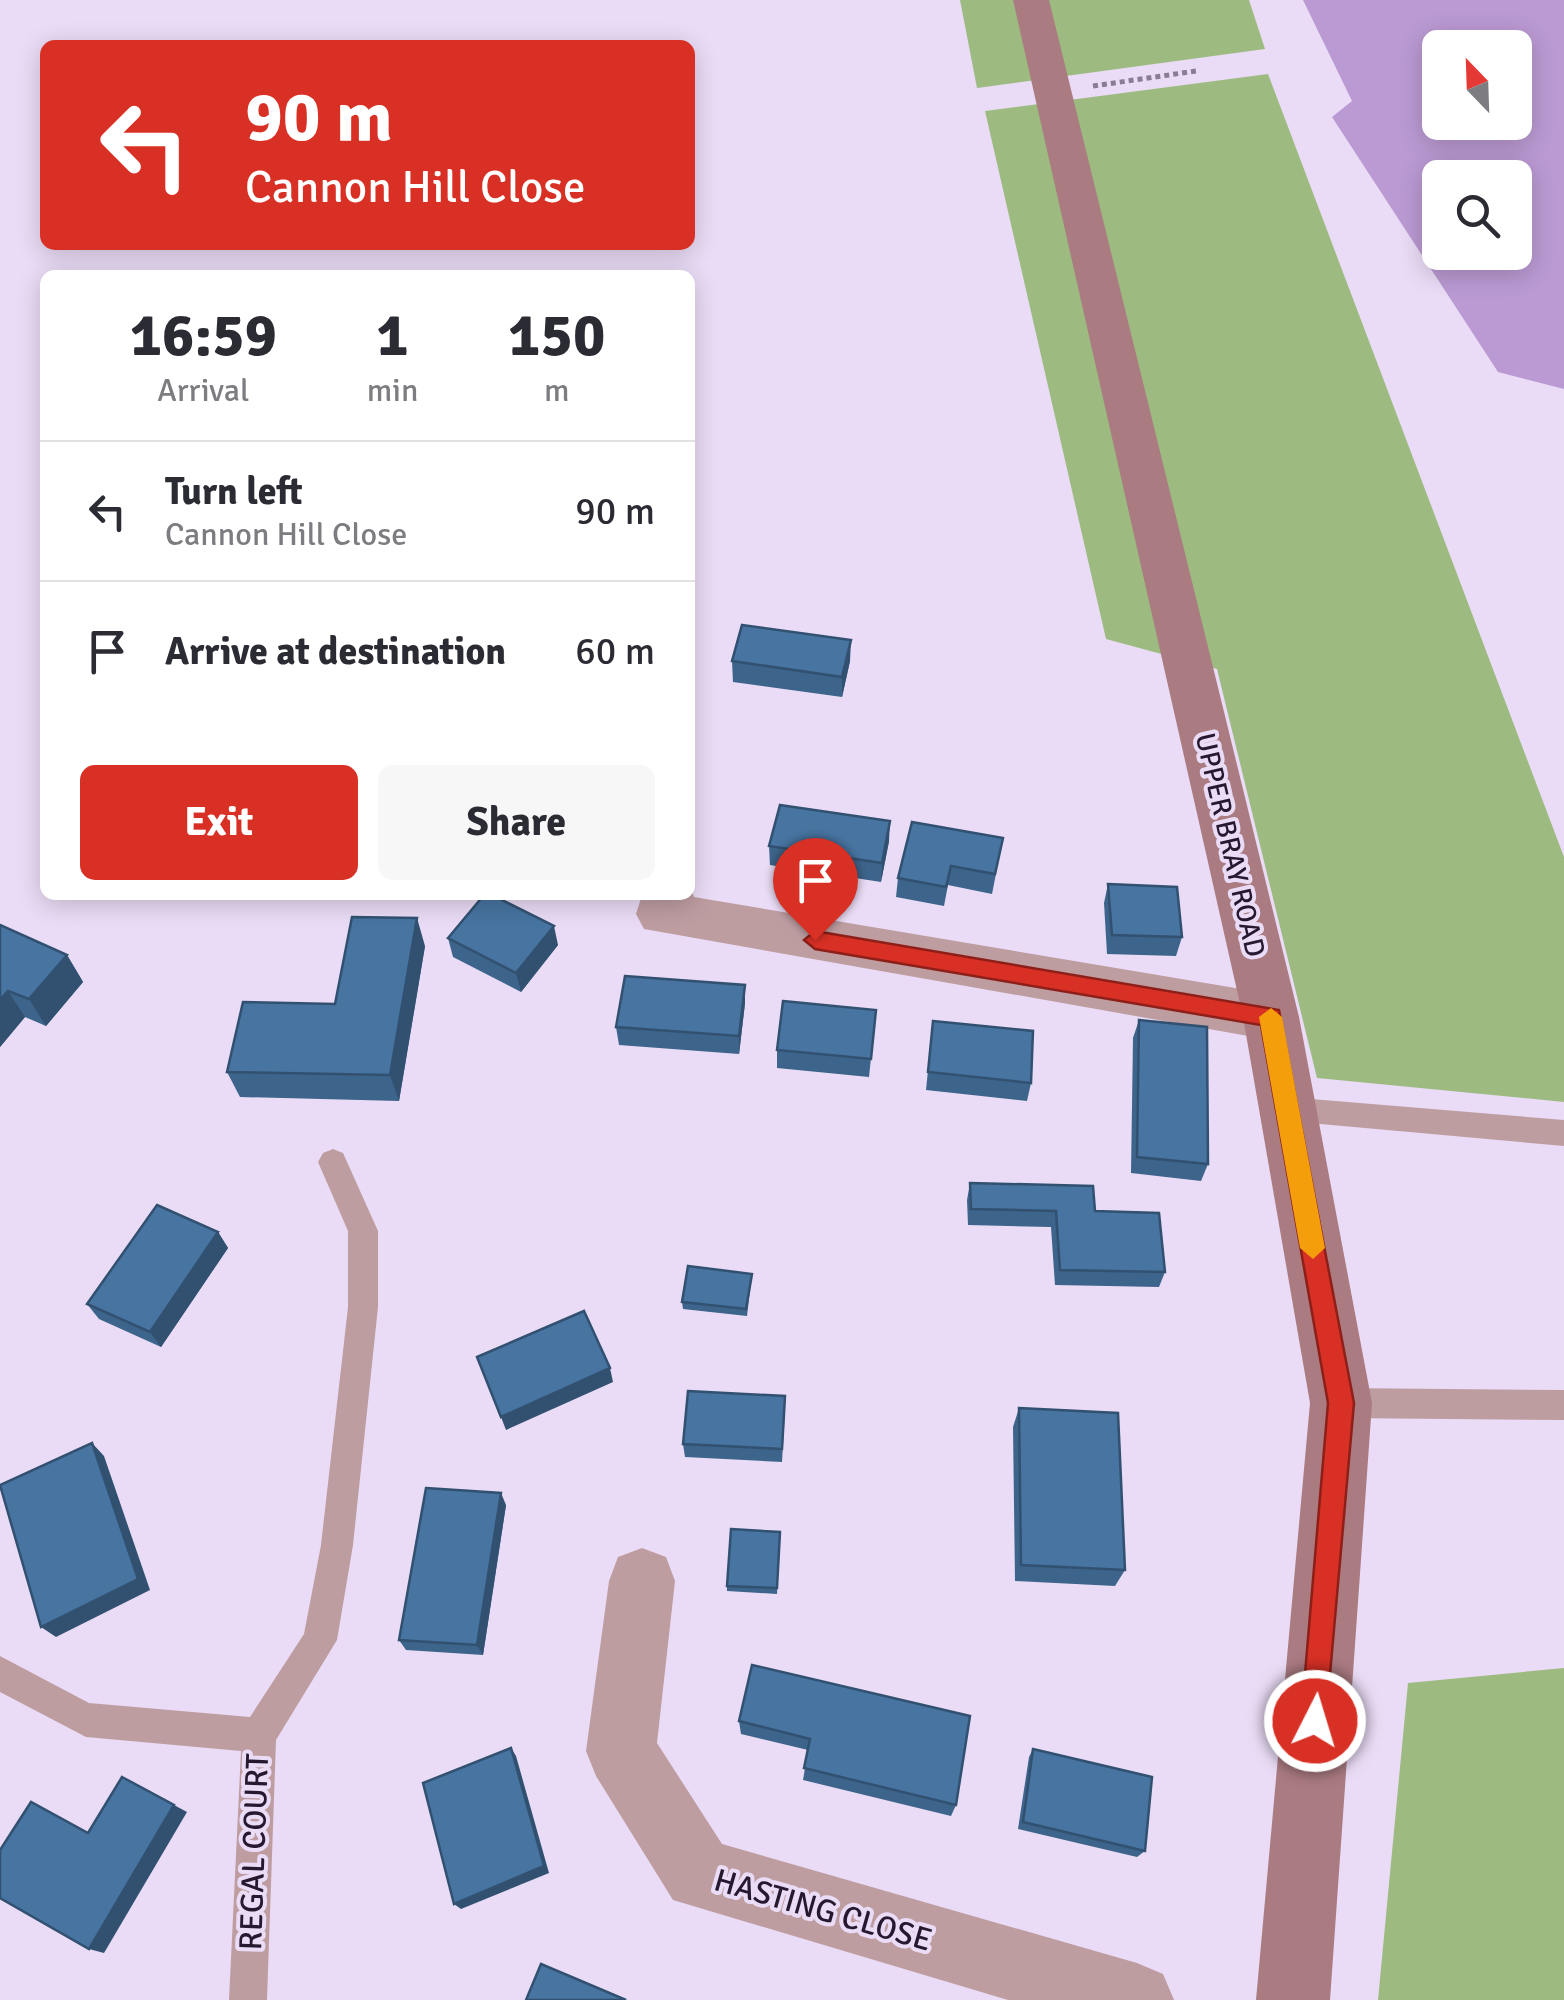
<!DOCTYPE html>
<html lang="en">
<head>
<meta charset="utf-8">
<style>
  body { margin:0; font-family:Signika,sans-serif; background:#f7f7f7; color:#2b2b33; height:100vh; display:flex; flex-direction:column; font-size:38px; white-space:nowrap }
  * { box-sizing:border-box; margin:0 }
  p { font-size:32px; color:#7c7c81 }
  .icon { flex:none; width:55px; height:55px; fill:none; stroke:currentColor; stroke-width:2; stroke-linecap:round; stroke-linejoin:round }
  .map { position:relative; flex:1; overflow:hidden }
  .panel { position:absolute; left:40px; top:270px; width:655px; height:630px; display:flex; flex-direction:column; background:#fff; border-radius:15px; box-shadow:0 5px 25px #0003 }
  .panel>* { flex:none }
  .guide { position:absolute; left:40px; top:40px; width:655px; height:210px; border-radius:15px; box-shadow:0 5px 25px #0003; background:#d93025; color:#fff; overflow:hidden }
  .needle { width:65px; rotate:337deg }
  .tools { position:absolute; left:1422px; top:30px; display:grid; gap:20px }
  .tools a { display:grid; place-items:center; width:110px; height:110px; border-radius:15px; background:#fff; box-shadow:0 5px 25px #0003; font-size:50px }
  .pin { position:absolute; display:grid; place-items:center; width:85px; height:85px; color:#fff; margin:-102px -42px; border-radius:50% 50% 50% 0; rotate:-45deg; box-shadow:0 0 10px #0007 }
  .pin .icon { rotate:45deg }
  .me { position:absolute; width:110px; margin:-55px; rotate:5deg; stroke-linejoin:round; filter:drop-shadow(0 0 8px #0008) }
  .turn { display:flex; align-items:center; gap:35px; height:210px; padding:0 40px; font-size:45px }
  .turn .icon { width:130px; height:130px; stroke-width:2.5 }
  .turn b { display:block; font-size:70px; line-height:85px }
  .eta { display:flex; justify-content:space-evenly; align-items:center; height:170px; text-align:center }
  .eta b { font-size:60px; font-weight:700; line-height:70px }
  .action { display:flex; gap:20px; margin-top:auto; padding:20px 40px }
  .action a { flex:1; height:115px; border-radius:15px; background:#d93025; color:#fff; font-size:40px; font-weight:700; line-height:115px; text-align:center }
  .action a+a { background:#f7f7f7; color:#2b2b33 }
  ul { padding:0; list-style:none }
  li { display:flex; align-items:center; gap:30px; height:140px; padding:0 40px; border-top:2px solid #e1e1e2 }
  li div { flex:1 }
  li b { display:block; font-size:38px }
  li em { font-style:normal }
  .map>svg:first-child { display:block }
  .forest { fill:#9dbb81 }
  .water { fill:#bb9ad3; fill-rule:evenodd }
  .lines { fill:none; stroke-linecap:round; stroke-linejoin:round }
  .path { stroke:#897c94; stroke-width:5; stroke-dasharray:5 4; stroke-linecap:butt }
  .service { fill:#be9da1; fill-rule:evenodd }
  .minor { fill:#be9da1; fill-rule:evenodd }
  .secondary { fill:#aa7b81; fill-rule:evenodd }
  .wall { fill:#3d648a }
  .shaded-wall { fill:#325171 }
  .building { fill:#4774a1; stroke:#325171; stroke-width:2.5 }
  .route { fill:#d93025; stroke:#8d1f18; stroke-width:2.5 }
  .slow { fill:#f59e0b }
  .labels { text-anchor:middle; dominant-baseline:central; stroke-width:8; stroke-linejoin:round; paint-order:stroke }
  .street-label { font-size:28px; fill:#25182f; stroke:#eadcf6 }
  .near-street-label { font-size:32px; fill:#25182f; stroke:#eadcf6 }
</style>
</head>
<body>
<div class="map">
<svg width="1564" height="2000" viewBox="0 0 1564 2000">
  <rect width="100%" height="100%" fill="#eadcf6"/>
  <!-- forest -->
  <g class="forest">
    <path d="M960,0H1249L1265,49L977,88Z"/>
    <path d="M1268,74L1564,857V1102L1317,1078L1217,669L1106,639L985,111Z"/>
    <path d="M1564,1668V2000H1378L1408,1683Z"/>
  </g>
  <!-- water -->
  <path class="water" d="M1303,0H1564V389L1498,372L1332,117L1352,101ZM1440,48H1515V122H1440ZM1440,178H1515V252H1440Z"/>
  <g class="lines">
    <!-- path -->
    <path class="path" d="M1093,86L1196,71"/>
    <!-- service -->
    <g class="service">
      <path d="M1287,1097L1564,1120V1146L1287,1121L1277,1118L1273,1109L1277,1100Z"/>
      <path d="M333,1149L343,1153L378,1231V1307L353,1545L337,1640L276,1740L267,2000H229L241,1751L86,1737L0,1692V1656L89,1703L250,1717L304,1634L321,1545L348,1307V1231L318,1162L323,1153Z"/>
      <path d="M1341,1388L1564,1390V1420L1341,1418L1330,1414L1325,1403L1330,1392Z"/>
    </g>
    <!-- minor -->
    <g class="minor">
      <path d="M690,886L694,897L1271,994L1291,1000L1299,1017L1291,1034L1271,1040L644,929L636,914L642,895H690Z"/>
      <path d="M642,1548L666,1557L675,1581L657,1743L722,1844L1137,1963L1163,1974L1174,2000H1008L673,1900L596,1776L586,1751L609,1581L618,1557Z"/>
    </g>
    <!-- secondary -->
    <path class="secondary" d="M1013,0H1049L1299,1017L1372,1403L1330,2000H1256L1310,1403L1243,1017Z"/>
  </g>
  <!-- wall -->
  <g class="wall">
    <path d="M732,661H850L842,697L733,682Z"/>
    <path d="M1003,838L992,894L948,885L944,906L896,897L898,878Z"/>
    <path d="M889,841L881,882L770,865L769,846Z"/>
    <path d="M1108,884L1182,937L1176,956L1107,954L1104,903Z"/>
    <path d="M0,925L67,955L83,982L46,1026L25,1017L0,1047Z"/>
    <path d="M448,938L558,945L521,992L453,957Z"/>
    <path d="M425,946L399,1101L240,1097L227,1072Z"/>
    <path d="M745,985V1003L739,1054L619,1045L616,1027Z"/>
    <path d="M876,1010L869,1077L777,1068V1050Z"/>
    <path d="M1139,1020L1208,1164L1201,1181L1131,1173L1133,1038Z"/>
    <path d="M933,1021L1031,1083L1027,1101L926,1090Z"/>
    <path d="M970,1183L1095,1211L1165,1272L1159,1287L1055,1285L1051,1227L968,1225L967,1200Z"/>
    <path d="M218,1232L228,1248L161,1347L99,1319L87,1304Z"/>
    <path d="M752,1274L747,1316L683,1309L682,1302Z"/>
    <path d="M1019,1408L1125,1570L1115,1586L1015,1581L1013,1427Z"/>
    <path d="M785,1410L782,1462L685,1457L683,1444Z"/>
    <path d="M506,1505L483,1655L406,1650L399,1640Z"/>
    <path d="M780,1532L777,1594L727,1591V1586Z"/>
    <path d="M752,1665L956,1805L951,1816L803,1780L808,1750L741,1734L739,1721Z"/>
    <path d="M1033,1749L1145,1851L1137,1857L1018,1829L1029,1757Z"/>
  </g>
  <!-- shaded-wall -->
  <g class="shaded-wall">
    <path d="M851,640L850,661L842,697V677Z"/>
    <path d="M890,821L889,841L881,882L882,863Z"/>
    <path d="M417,918L425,946L399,1101L390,1075Z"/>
    <path d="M554,926L558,945L521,992L516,973Z"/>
    <path d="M67,955L83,982L46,1026L29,999Z"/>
    <path d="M745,985V1003L739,1054V1036Z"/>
    <path d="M8,991L25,1017L0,1047V1000Z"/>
    <path d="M218,1232L228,1248L161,1347L150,1332Z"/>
    <path d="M610,1368L613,1382L506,1430L501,1417Z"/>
    <path d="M92,1443L104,1456L150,1590L56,1637L41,1627Z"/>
    <path d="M501,1493L506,1505L483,1655L477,1645Z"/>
    <path d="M511,1748L516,1756L549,1873L461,1909L454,1904Z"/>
    <path d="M174,1805L187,1812L104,1953L89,1949Z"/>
  </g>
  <!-- building -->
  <g class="building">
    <path d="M742,625L851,640L842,677L732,661Z"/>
    <path d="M780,805L890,821L882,863L769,846Z"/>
    <path d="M912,822L1003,838L995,874L951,866L946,887L898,878Z"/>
    <path d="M1108,884L1177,887L1182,937L1112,935Z"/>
    <path d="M484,895H492L554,926L516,973L448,938Z"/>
    <path d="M352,917L417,918L390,1075L227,1072L243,1002L335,1004Z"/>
    <path d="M0,925L67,955L29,999L8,991L0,1000Z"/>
    <path d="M625,976L745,985L739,1036L616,1027Z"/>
    <path d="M783,1001L876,1010L871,1059L777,1050Z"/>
    <path d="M1139,1020L1207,1027L1208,1164L1137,1157Z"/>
    <path d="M933,1021L1033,1031L1031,1083L928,1072Z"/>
    <path d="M970,1183L1093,1186L1095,1211L1159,1213L1165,1272L1060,1270L1056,1211L971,1209Z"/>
    <path d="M157,1205L218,1232L150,1332L87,1304Z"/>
    <path d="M688,1266L752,1274L746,1309L682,1302Z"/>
    <path d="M584,1311L610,1368L501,1417L477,1357Z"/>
    <path d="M688,1391L785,1396L782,1449L683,1444Z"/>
    <path d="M1019,1408L1118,1413L1125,1570L1021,1565Z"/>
    <path d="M92,1443L138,1579L41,1627L0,1485Z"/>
    <path d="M426,1488L501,1493L477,1645L399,1640Z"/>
    <path d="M731,1529L780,1532L777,1588L727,1586Z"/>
    <path d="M752,1665L970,1716L956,1805L804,1768L810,1739L739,1721Z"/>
    <path d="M511,1748L544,1866L454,1904L423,1783Z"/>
    <path d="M1033,1749L1152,1777L1145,1851L1023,1822Z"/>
    <path d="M122,1777L174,1805L89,1949L0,1898V1850L31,1802L88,1833Z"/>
    <path d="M541,1964L626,2000H526Z"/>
  </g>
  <!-- route -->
  <path class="route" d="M815,931L1279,1010L1354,1403L1325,1731L1315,1736L1305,1731L1301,1721L1328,1403L1261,1025L815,949L804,940Z"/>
  <!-- slow -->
  <path class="slow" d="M1271,1008L1282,1017L1325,1248L1313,1259L1300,1248L1259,1017Z"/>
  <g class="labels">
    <!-- street labels -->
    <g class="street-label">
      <text transform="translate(1230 845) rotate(77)">UPPER BRAY ROAD</text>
    </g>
    <!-- near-street labels -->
    <g class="near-street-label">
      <text transform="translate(254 1852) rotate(-88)">REGAL COURT</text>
      <text transform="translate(823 1910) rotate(16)">HASTING CLOSE</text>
    </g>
  </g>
</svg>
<div class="tools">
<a><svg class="needle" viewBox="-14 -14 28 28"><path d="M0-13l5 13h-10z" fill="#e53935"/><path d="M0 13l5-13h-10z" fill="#7c7c81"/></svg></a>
<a><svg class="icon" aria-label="search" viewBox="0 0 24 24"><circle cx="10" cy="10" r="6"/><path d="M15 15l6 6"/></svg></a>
</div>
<div class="pin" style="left:815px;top:940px;background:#d93025"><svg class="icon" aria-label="arrive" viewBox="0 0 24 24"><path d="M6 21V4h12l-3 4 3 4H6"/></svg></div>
<svg class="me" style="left:1315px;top:1721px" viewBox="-20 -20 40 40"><circle r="17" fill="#d93025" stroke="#fff" stroke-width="3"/><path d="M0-11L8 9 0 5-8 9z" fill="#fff"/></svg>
<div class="guide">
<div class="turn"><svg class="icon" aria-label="left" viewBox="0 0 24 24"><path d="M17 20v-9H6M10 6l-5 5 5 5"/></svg><div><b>90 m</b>Cannon Hill Close</div></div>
</div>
<section class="panel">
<div class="eta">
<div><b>16:59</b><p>Arrival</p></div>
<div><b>1</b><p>min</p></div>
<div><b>150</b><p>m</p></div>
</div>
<ul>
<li><svg class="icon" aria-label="left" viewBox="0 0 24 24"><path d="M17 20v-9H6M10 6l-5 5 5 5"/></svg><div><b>Turn left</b><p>Cannon Hill Close</p></div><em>90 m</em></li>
<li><svg class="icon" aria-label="arrive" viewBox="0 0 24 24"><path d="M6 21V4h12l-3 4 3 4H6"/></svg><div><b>Arrive at destination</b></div><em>60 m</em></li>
</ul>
<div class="action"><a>Exit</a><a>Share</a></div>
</section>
</div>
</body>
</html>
